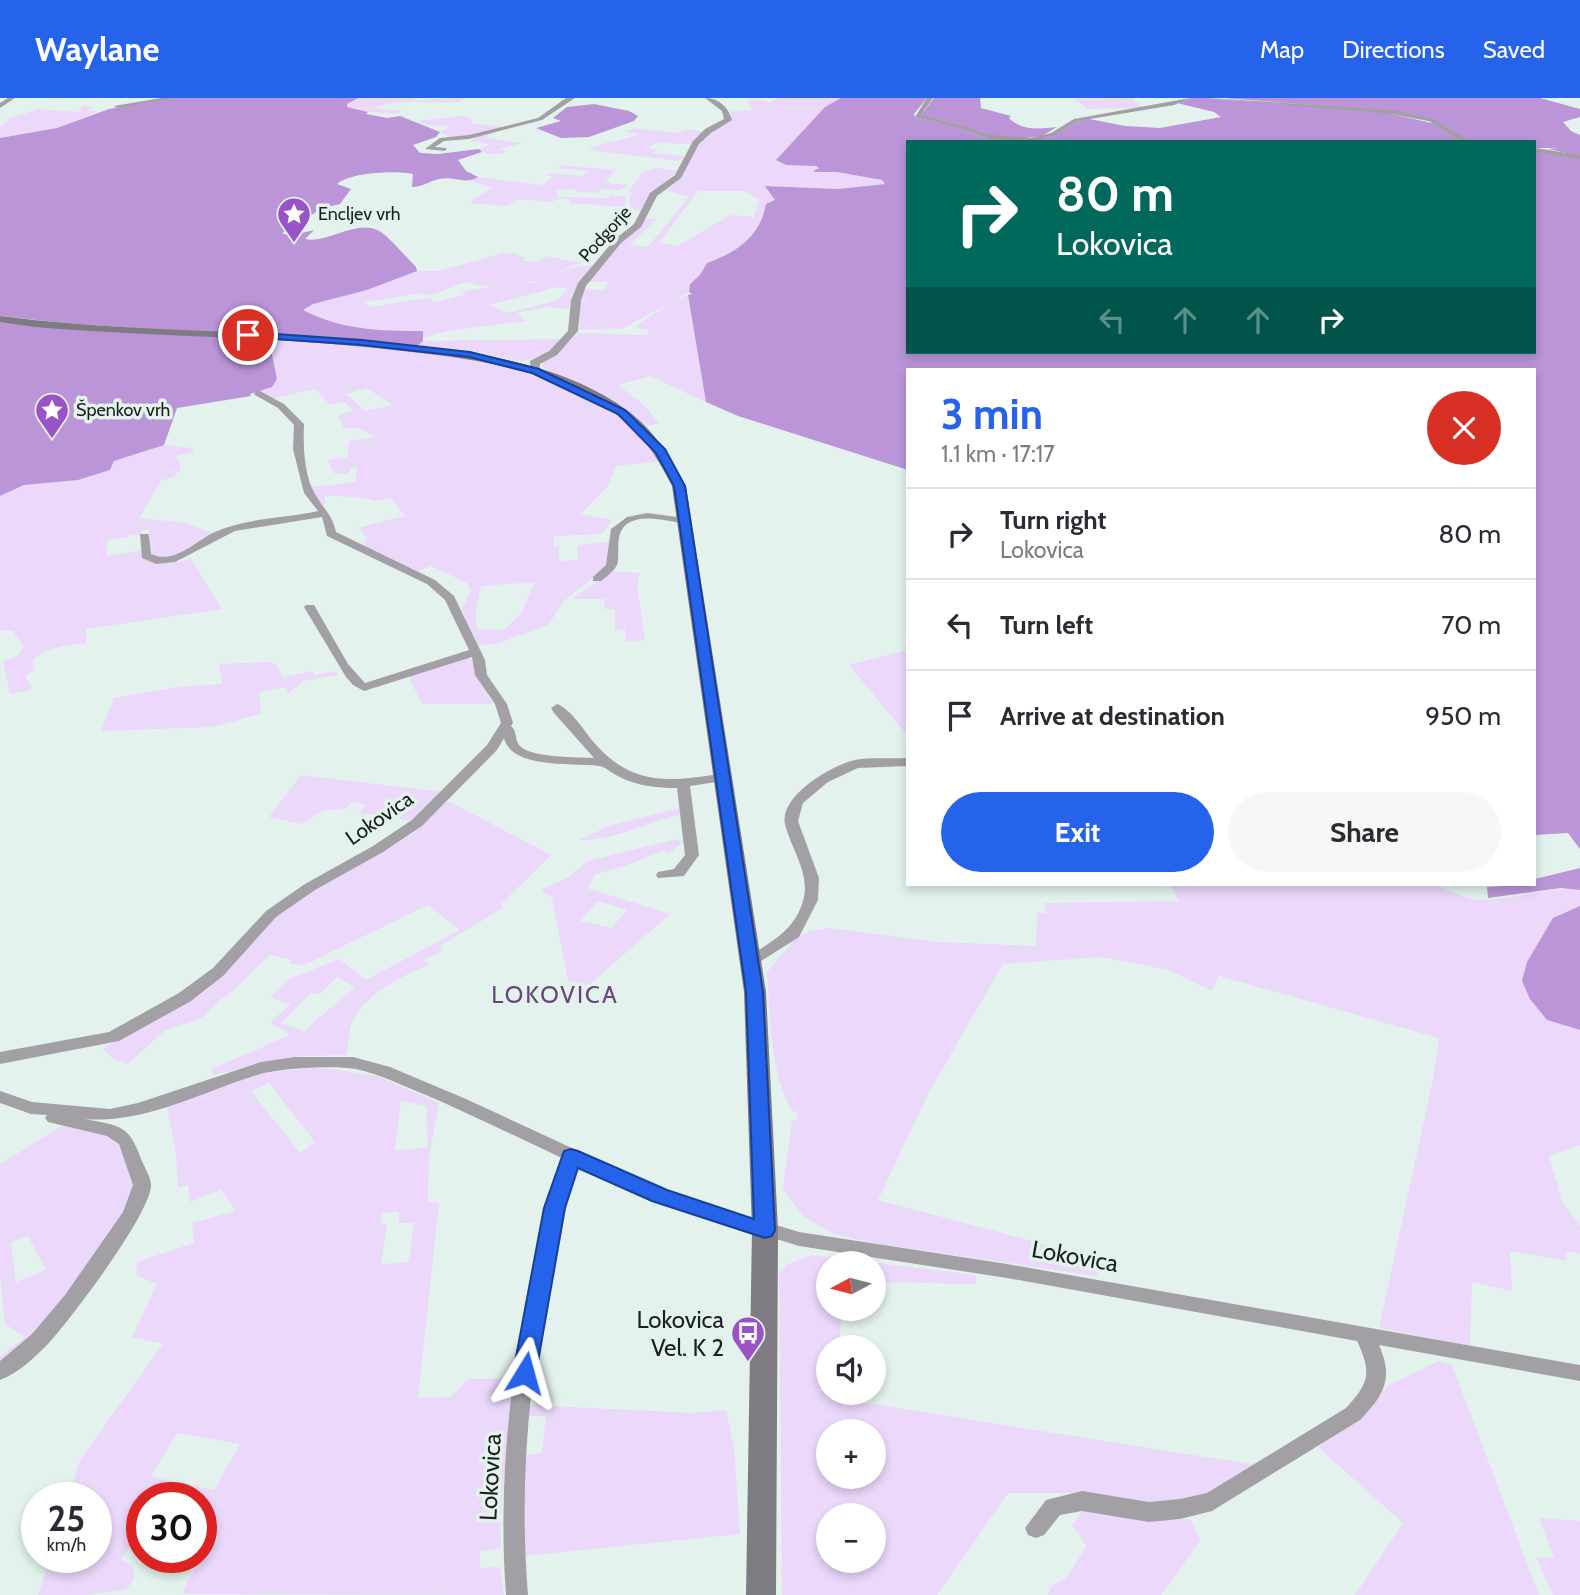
<!DOCTYPE html>
<html lang="en">
<head>
<meta charset="utf-8">
<style>
  body { margin:0; font-family:Cabin,sans-serif; background:#f7f7f7; color:#2b2b33; height:100vh; display:flex; flex-direction:column; font-size:26px; white-space:nowrap }
  * { box-sizing:border-box; margin:0 }
  p { font-size:23px; color:#7c7c81 }
  .icon { flex:none; width:38px; height:38px; fill:none; stroke:currentColor; stroke-width:2; stroke-linecap:round; stroke-linejoin:round }
  .map { position:relative; flex:1; overflow:hidden }
  .panel { position:absolute; left:906px; top:270px; width:630px; height:518px; display:flex; flex-direction:column; background:#fff; border-radius:0px; box-shadow:0 4px 10px #0003 }
  .panel>* { flex:none }
  .banner { position:absolute; left:906px; top:42px; width:630px; height:214px; border-radius:0px; box-shadow:0 4px 10px #0003; background:#00695c; color:#fff; overflow:hidden }
  .needle { width:46px; rotate:263deg }
  .controls { position:absolute; left:816px; top:1153px; display:grid; gap:14px }
  .controls a { display:grid; place-items:center; width:70px; height:70px; border-radius:50%; background:#fff; box-shadow:0 4px 10px #0003; font-size:35px }
  .speed { position:absolute; left:21px; top:1384px; display:flex; gap:14px; font-size:35px; font-weight:700; text-align:center }
  .speed>* { display:grid; place-content:center; width:91px; height:91px; border-radius:50%; background:#fff; box-shadow:0 4px 10px #0003; line-height:1 }
  .speed small { font-size:18px; font-weight:400 }
  .speed .limit { border:10px solid #d22; background:#fff; color:#111 }
  .pin { position:absolute; display:grid; place-items:center; width:60px; height:60px; color:#fff; margin:-30px; border:4px solid #fff; border-radius:50%; box-shadow:0 2px 7px #0007 }
  .me { position:absolute; width:77px; margin:-38px; rotate:8deg; stroke-linejoin:round; filter:drop-shadow(0 0 5px #0008) }
  .turn { display:flex; align-items:center; gap:24px; height:147px; padding:0 35px; font-size:32px }
  .turn .icon { width:91px; height:91px; stroke-width:2.5 }
  .turn b { display:block; font-size:49px; line-height:60px }
  .lanes { display:flex; align-items:center; height:66px; padding:0 35px; background:#0003; justify-content:center; gap:35px; direction:ltr }
  .lanes .off { opacity:.35 }
  .round { display:grid; place-items:center; flex:none; width:74px; height:74px; border-radius:37px; background:#f7f7f7 }
  .overview { display:flex; align-items:center; justify-content:space-between; height:119px; padding:0 35px }
  h1 { font-size:42px; font-weight:700; line-height:52px; color:#2563eb }
  .cta { display:flex; gap:14px; margin-top:auto; padding:14px 35px }
  .cta a { flex:1; height:80px; border-radius:42px; background:#2563eb; color:#fff; font-size:28px; font-weight:700; line-height:80px; text-align:center }
  .cta a+a { background:#f7f7f7; color:#2b2b33 }
  ul { padding:0; list-style:none }
  li { display:flex; align-items:center; gap:21px; height:91px; padding:0 35px; border-top:2px solid #e1e1e2 }
  li div { flex:1 }
  li b { display:block; font-size:26px }
  li em { font-style:normal }
  header { display:flex; align-items:center; gap:42px; box-sizing:border-box; height:98px; padding:0 35px; background:#2563eb; color:#fff }
  header strong { font-size:33px }
  nav { display:flex; gap:38px; margin-inline-start:auto; font-size:24px }
  .map>svg:first-child { display:block }
  .green { fill:#ebd8fb; fill-rule:evenodd }
  .forest { fill:#bb95d8 }
  .lines { fill:none; stroke-linecap:round; stroke-linejoin:round }
  .minor { fill:#a3a0a5; fill-rule:evenodd }
  .tertiary { fill:#a3a0a5; fill-rule:evenodd }
  .secondary { fill:#7f7b82; fill-rule:evenodd }
  .route { fill:#2563eb; stroke:#184099; stroke-width:2 }
  .labels { text-anchor:middle; dominant-baseline:central; stroke-width:7; stroke-linejoin:round; paint-order:stroke }
  .far-poi-label { font-size:18px; fill:#1a201e; stroke:#e3f2ed; text-anchor:start }
  .far-street-label { font-size:18px; fill:#1a201e; stroke:#e3f2ed }
  .street-label { font-size:21px; fill:#1a201e; stroke:#e3f2ed }
  .quarter-label { font-size:24px; letter-spacing:2px; fill:#67457f; stroke:#e3f2ed }
  .near-street-label { font-size:24px; fill:#1a201e; stroke:#e3f2ed }
  .near-poi-label { font-size:24px; fill:#1a201e; stroke:#e3f2ed; text-anchor:end }
</style>
</head>
<body>
<header>
<strong>Waylane</strong>
<nav><a>Map</a><a>Directions</a><a>Saved</a></nav>
</header>
<div class="map">
<svg width="1580" height="1497" viewBox="0 0 1580 1497">
  <rect width="100%" height="100%" fill="#e3f2ed"/>
  <!-- green -->
  <g class="green">
    <path d="M358,0H409L416,2L465,0L460,4C431,5 401,0 373,10L403,13L397,16L361,13L358,8L357,12L347,9L346,6Z"/>
    <path d="M778,0H841L825,9L776,62L816,68L819,70L816,74H837L882,82L886,86L838,91L766,88L775,102L764,114C765,140 727,158 707,165L700,178L690,186L689,194L622,231L580,232V198L583,191L605,192L608,184L588,183L620,144L646,121H656L630,147L648,149L689,99L662,91C681,80 687,58 702,42C710,32 727,29 732,17L729,14L753,12L747,2L758,1L769,5ZM698,93H745L759,102L754,119L731,117L677,148L659,145Z"/>
    <path d="M1132,0L1143,10L1088,11L1075,1Z"/>
    <path d="M83,8L95,9L86,12L98,14L57,30L0,40V29L9,23L4,22L39,11L78,14Z"/>
    <path d="M462,18L473,22L471,25L504,29L473,37L449,39L440,33L448,31L447,28L428,27L418,23Z"/>
    <path d="M635,30L676,35L689,31L703,34L692,46L656,45L649,50L657,52L651,55L684,58L679,63L588,52C604,43 620,44 638,36L625,34Z"/>
    <path d="M486,34L493,35L486,38L489,40L522,45L499,51L507,53C500,58 485,57 479,51L491,46L469,43Z"/>
    <path d="M561,67L614,72L606,85L630,87L619,92L600,91V95L577,94V91L549,92L557,93L558,99L609,100V97L625,99L626,109L570,105L571,101H557L552,104L517,101L507,108L471,105L473,101L493,90L471,83L478,79L543,87L553,79L546,77L550,75L581,78L589,73L558,70Z"/>
    <path d="M656,70L678,73L652,94L643,114L631,110L629,104L632,95L628,94L643,74Z"/>
    <path d="M504,155L519,156L517,158L525,159L523,163L538,164L546,158L582,165C566,168 553,179 537,183C528,185 492,188 483,188C476,188 469,184 462,185C448,188 436,202 421,195L364,204L370,209L429,200L436,204L467,196L460,194L504,186L534,185L570,170L593,167L572,195L569,211L547,209L517,215L526,223L447,233L422,240V233C380,233 340,232 302,212L312,206L367,192L417,173H439ZM557,189L568,191L558,202L509,215L489,207Z"/>
    <path d="M688,197L706,304L650,278L618,287L645,308L659,325L648,328L615,304L541,269C547,258 568,247 578,235L648,237L649,231H638L637,227L673,203Z"/>
    <path d="M244,240L357,247L455,258L525,274L603,307L636,332L659,363L616,368L608,388L581,416L612,422L602,436L554,438V449L559,448V463L578,462L577,447L609,444L610,466L565,502L548,527L496,546L479,547L468,530L462,510L471,493L467,485L431,468L418,473L363,448L367,440L358,430L405,418L391,400L375,403C371,400 332,397 324,398L326,405L320,407L312,397V389L356,384L357,369L351,370L348,376L333,375L328,362L347,360L349,343L376,339L359,330H344L339,319L341,316L353,313L345,304L330,307L315,291L274,300L259,293L266,291L274,273L272,255L243,242ZM367,290L392,307L365,313L346,296ZM535,484L521,516L504,532L477,531L475,517L481,488Z"/>
    <path d="M563,241C523,275 517,261 472,253C454,250 435,249 417,248L423,243Z"/>
    <path d="M164,347L193,350V354L176,358L180,364V372L172,380L161,382L139,420L187,425L214,436C190,451 180,462 151,458L149,432H143L141,436L129,437L128,439L108,442L106,458L142,452L144,461C157,468 177,465 191,461L222,511L86,531V545C68,547 47,549 33,562L34,571L25,579L31,588L30,592L10,596L3,563L17,558L24,549L13,533L0,532V398L24,387L78,382L109,372L113,363Z"/>
    <path d="M611,473L640,475L637,488L645,542L626,544L625,531L615,532V511H604L605,501H572Z"/>
    <path d="M908,552V638L849,567Z"/>
    <path d="M465,560L475,562L476,577L493,606H422L409,579Z"/>
    <path d="M271,564L275,566L283,579L312,573L315,577L336,573L338,577L303,583L288,596L286,589L259,594L261,616L212,629L101,633L114,600L179,589L222,586L219,566Z"/>
    <path d="M301,677L442,694L414,723L359,715L366,707L352,704L345,711L324,712L300,726L269,719Z"/>
    <path d="M448,703L551,757L501,806L503,810L440,848L443,853L424,862L430,866C403,878 365,895 352,925C348,933 349,947 347,957L300,958L213,977L212,971L290,937L270,924L291,906L270,899L287,882L339,861L366,882L460,832L428,807L304,867L290,866L292,862L270,857L228,897L221,901L202,920L164,933L128,966L112,960L103,950L206,892L228,871L273,821L292,805L414,735ZM337,879L355,889L304,933L281,925L311,895L320,896Z"/>
    <path d="M683,709L684,716C649,723 614,743 579,742L611,727Z"/>
    <path d="M677,741L682,745L669,756L663,752L625,768L595,776L587,790L670,816L581,894L568,882L552,800L541,792L569,779L587,763ZM598,803L627,812V813L611,830L580,823Z"/>
    <path d="M1170,786H1435C1450,793 1464,801 1481,802C1514,802 1547,789 1580,792V808L1553,820L1565,929L1580,932V1047L1549,1058L1562,1104L1580,1128V1156L1566,1153L1567,1163L1510,1153L1512,1193L1472,1184L1470,1248L1379,1230L1433,981L1439,940L1219,878L1212,893L1169,872L1102,859L1003,866L929,994L878,1102L1103,1162L1097,1178L873,1145L834,1136L803,1118L783,1091L792,1023L798,1022L796,1013H792C769,971 771,921 767,874L795,841L810,833L830,830L936,844L1036,848L1037,815H1046L1044,805L1179,803Z"/>
    <path d="M317,969L377,978L439,1005L429,1059L428,1104L439,1105L418,1300L450,1299L469,1281H514L500,1420L501,1450L480,1454V1470L500,1469L504,1497L183,1496L188,1482L219,1439L201,1431V1400H142V1434L121,1461L133,1468L135,1479L126,1492L87,1497H38L50,1460H96V1400H68L80,1362L163,1246L132,1239L157,1186L136,1177L137,1164L194,1145L192,1125L236,1113L221,1092L190,1104L188,1087L178,1089L176,1056L167,1010L256,976ZM269,985L315,1044L300,1055L251,993ZM401,1003L426,1008L428,1049L395,1053ZM399,1114V1125H414L409,1164L381,1166L387,1126H381V1115ZM177,1335L240,1346L214,1392L151,1379Z"/>
    <path d="M64,1027C115,1038 120,1034 138,1086L126,1118L45,1234L0,1269V1259L25,1239L5,1226L0,1177V1066ZM28,1138L46,1172L16,1184L11,1144Z"/>
    <path d="M812,1157L976,1177V1186L873,1184V1166H828V1211H842L839,1249L828,1250V1295H840V1301L1263,1368L1203,1401L1140,1406L1081,1395H1008L937,1497H782L779,1176L788,1166ZM828,1334H873V1379H828ZM828,1418H873V1463H828Z"/>
    <path d="M1439,1263L1452,1267L1539,1497H1355L1403,1425L1318,1349L1361,1319L1389,1287Z"/>
    <path d="M529,1307L693,1315L726,1312L734,1350L740,1436L523,1458V1358L542,1355L546,1318H528Z"/>
    <path d="M1085,1409L1161,1422L1191,1421L1200,1443L1161,1497H1048L1051,1488L1066,1480L1087,1448L1072,1427Z"/>
    <path d="M1539,1420L1580,1423V1497H1553L1536,1459L1554,1460Z"/>
  </g>
  <!-- forest -->
  <g class="forest">
    <path d="M175,0H358L347,6V9L368,14L366,16L387,20L400,18L440,34L436,39L413,47L420,55L438,56L479,51L482,54L458,62L466,73L478,79C465,87 454,78 439,81C429,83 423,89 412,89L413,76C396,72 350,74 337,86L351,91L340,106L323,110L282,135L290,138L314,132L305,141C329,146 358,119 381,134C392,142 406,159 416,169L417,173L367,192L313,206L303,212C341,232 380,233 423,233V243L417,248C278,234 138,235 0,218V40L57,30L109,11Z"/>
    <path d="M841,0H927L914,16L915,19L951,27L985,40L1021,43L1049,39L1084,20L1125,28L1160,30L1221,19L1214,14L1177,5L1191,0H1206L1383,14L1436,26L1463,44H908V254H1535V53L1580,60V751L1568,735L1535,737V271H908V372L738,318L706,304L688,197L692,196L689,194L690,186L700,177L707,165C737,154 760,139 766,106L775,102L765,88L838,91L885,86L882,82L837,74H816L813,73L819,70L816,68L786,67L776,62L825,9Z"/>
    <path d="M934,0H980L981,10L1011,18L1009,20C1022,33 1040,31 1057,29L1042,38L1017,41L978,36L957,26L923,18L921,17Z"/>
    <path d="M1223,0H1540L1580,11V19L1563,24L1571,33L1580,37V58L1548,51L1559,50H1535V44H1469L1439,25L1365,11Z"/>
    <path d="M594,6L629,13L638,18L634,23L589,39L561,40L536,30L561,23L553,20L567,9Z"/>
    <path d="M0,223L244,240L243,242L271,252L277,281L272,289L250,296L251,298L177,310L164,347L114,363L110,372L78,382L24,387L0,398Z"/>
    <path d="M1580,770V792L1561,790L1488,800L1487,789L1535,786V781Z"/>
    <path d="M1580,808V932L1547,922L1530,901L1522,883L1527,864L1553,820Z"/>
  </g>
  <g class="lines">
    <!-- minor -->
    <g class="minor">
      <path d="M8,0H15L0,10V5Z"/>
      <path d="M161,0H176L117,10L114,8Z"/>
      <path d="M566,0H575L542,22L469,41L444,43L435,49L447,50L445,53L425,51L440,40L469,37L538,20Z"/>
      <path d="M927,0H933L921,17L957,26L989,37L1031,40L1051,35L1074,21L1190,0L1174,7L1078,23L1055,37L1031,44L988,41L953,28L915,19Z"/>
      <path d="M1209,0L1393,12L1433,21L1471,44H1463L1429,23L1393,16Z"/>
      <path d="M1535,50L1580,57V61L1535,54Z"/>
      <path d="M258,292L284,306L304,326C303,347 304,378 315,396C324,412 332,416 336,434L435,482L454,498L485,562L487,577L507,606L513,625L511,628C518,634 514,642 520,648C531,660 578,659 594,660L554,615L551,610L557,606C570,611 582,629 591,641C629,688 668,685 723,675L730,679L723,683L690,688L699,757L684,778L658,780L656,777L658,774L674,771L685,757L677,690C657,690 636,688 618,678C611,675 606,669 599,668C573,664 512,672 504,640L497,652L422,728L383,754L315,792L276,819L223,878L191,903L119,943L0,966V954L109,934L179,895L213,870L266,813L305,786L373,748L412,722L487,647L501,625L495,606L475,577L472,559L364,593L353,587L346,579L304,509L306,507H314L348,566L365,585L469,552L445,502L427,486L327,438L322,419L235,433L175,464L156,466L142,460L140,436H148L149,438L151,456C175,467 195,443 215,434C248,419 284,421 318,413L304,395L293,351L294,327L278,310L255,297L254,295Z"/>
      <path d="M647,415L685,420L690,423L685,426C668,423 632,412 621,433C616,443 620,457 617,467C614,473 606,479 601,483H593V479L606,467L611,431L627,419Z"/>
      <path d="M908,660V668L858,670L828,684L803,705L798,723L819,780L818,802L799,839L755,867H745L742,864L745,861C770,844 794,834 803,803C811,776 791,751 785,726C779,698 832,667 855,662C871,659 891,661 908,660Z"/>
      <path d="M295,959H353L390,969L466,1001L665,1093L799,1134L1007,1166L1580,1267V1283L1379,1247C1394,1281 1384,1297 1360,1322L1212,1413L1180,1421L1149,1424L1082,1413L1060,1417L1044,1437L1036,1440L1028,1437L1025,1430L1046,1402L1082,1393L1149,1404L1180,1401L1207,1395L1346,1310C1369,1285 1372,1275 1357,1243L1007,1180L799,1148L653,1103L577,1067C537,1208 516,1351 528,1497H506C495,1348 520,1203 562,1060C517,1039 472,1017 426,997C403,988 380,976 356,971C333,967 283,970 260,976C203,993 146,1026 85,1021C119,1028 129,1026 141,1061C144,1068 150,1078 151,1086C153,1113 68,1225 47,1247C34,1260 17,1276 0,1282V1263L32,1236L65,1197L123,1114L133,1087L119,1046L107,1038L48,1024L45,1020L47,1017L31,1016L0,1005V993L32,1004L110,1011L138,1005L261,964Z"/>
    </g>
    <!-- tertiary -->
    <path class="tertiary" d="M705,0C719,0 728,9 732,22L711,35L699,46L681,80L657,98L641,129L621,145L586,188L581,202L578,233L557,257L540,266L539,275H531L530,263L549,253L568,233L571,202L578,185L615,141L634,126L650,95L675,77L693,43L705,31L724,21L722,13Z"/>
    <!-- secondary -->
    <path class="secondary" d="M0,218C130,235 261,231 391,245C473,254 565,264 632,316C656,335 672,362 686,388L766,894L778,1132L776,1497H746L752,1132L744,894L672,388C660,365 647,341 626,324C560,269 467,260 385,251C269,238 152,239 35,229L0,224Z"/>
  </g>
  <!-- route -->
  <path class="route" d="M248,234L362,242L470,254L539,271L625,312L665,351L685,388L763,894L775,1132L772,1138L765,1140L652,1103L578,1070L565,1110L536,1275L533,1282L525,1285L517,1282L513,1275L544,1110L564,1053L571,1051L578,1053L667,1092L754,1121L746,894L674,388L656,355L618,316L532,275L469,259L362,247L245,239L243,237Z"/>
  <!-- icons -->
  <defs>
    <g id="sight-pin" transform="scale(1.75)"><path d="M0 17L-7.5 6A9.5 9.5 0 1 1 7.5 6Z" fill="#9953c7" stroke="#e3f2ed"/><path d="M0-6L1.8-2.2L6-1.7L2.9 1.2L3.7 5.4L0 3.3L-3.7 5.4L-2.9 1.2L-6-1.7L-1.8-2.2Z" fill="#fff"/></g>
    <g id="bus-pin" transform="scale(1.75)"><path d="M0 17L-7.5 6A9.5 9.5 0 1 1 7.5 6Z" fill="#9953c7" stroke="#e3f2ed"/><path d="M-5-6H5V4H4V6H2V4H-2V6H-4V4H-5ZM-3.5-4V0h7V-4ZM-3.5 1.2v1.5H-2V1.2ZM2 1.2v1.5H3.5V1.2Z" fill="#fff"/></g>
  </defs>
  <g fill-rule="evenodd">
    <use href="#sight-pin" x="294" y="116"/>
    <use href="#sight-pin" x="52" y="312"/>
    <use href="#bus-pin" x="748" y="1235"/>
  </g>
  <g class="labels">
    <!-- far-poi labels -->
    <g class="far-poi-label">
      <text x="318" y="116">Encljev vrh</text>
      <text x="76" y="312">Špenkov vrh</text>
    </g>
    <!-- far-street labels -->
    <g class="far-street-label">
      <text transform="translate(605 136) rotate(-48)">Podgorje</text>
    </g>
    <!-- street labels -->
    <g class="street-label">
      <text transform="translate(379 720) rotate(-35)">Lokovica</text>
    </g>
    <!-- quarter labels -->
    <g class="quarter-label">
      <text x="555" y="896">LOKOVICA</text>
    </g>
    <!-- near-street labels -->
    <g class="near-street-label">
      <text transform="translate(1075 1158) rotate(10)">Lokovica</text>
      <text transform="translate(490 1379) rotate(-87)">Lokovica</text>
    </g>
    <!-- near-poi labels -->
    <g class="near-poi-label">
      <text x="724" y="1221">Lokovica<tspan x="724" dy="28">Vel. K 2</tspan></text>
    </g>
  </g>
</svg>
<div class="controls">
<a><svg class="needle" viewBox="-14 -14 28 28"><path d="M0-13l5 13h-10z" fill="#e53935"/><path d="M0 13l5-13h-10z" fill="#7c7c81"/></svg></a>
<a><svg class="icon" aria-label="sound" viewBox="0 0 24 24"><path d="M4 9h4l5-4v14l-5-4H4zM17 9q2 3 0 6"/></svg></a>
<a>+</a>
<a>−</a>
</div>
<div class="speed"><div>25<small>km/h</small></div><div class="limit">30</div></div>
<div class="pin" style="left:248px;top:237px;background:#d93025"><svg class="icon" aria-label="arrive" viewBox="0 0 24 24"><path d="M6 21V4h12l-3 4 3 4H6"/></svg></div>
<svg class="me" style="left:525px;top:1275px" viewBox="-20 -20 40 40"><path d="M0-17L14 15 0 8-14 15z" fill="#2563eb" stroke="#fff" stroke-width="4"/></svg>
<div class="banner">
<div class="turn"><svg class="icon" aria-label="right" viewBox="0 0 24 24"><path d="M7 20v-9h11M14 6l5 5-5 5"/></svg><div><b>80 m</b>Lokovica</div></div>
<div class="lanes"><svg class="icon off" aria-label="left" viewBox="0 0 24 24"><path d="M17 20v-9H6M10 6l-5 5 5 5"/></svg><svg class="icon off" aria-label="ahead" viewBox="0 0 24 24"><path d="M12 20V5M6 11l6-6 6 6"/></svg><svg class="icon off" aria-label="ahead" viewBox="0 0 24 24"><path d="M12 20V5M6 11l6-6 6 6"/></svg><svg class="icon" aria-label="right" viewBox="0 0 24 24"><path d="M7 20v-9h11M14 6l5 5-5 5"/></svg></div>
</div>
<section class="panel">
<div class="overview"><div><h1>3 min</h1><p>1.1 km · 17:17</p></div><a class="round" style="background:#d93025;color:#fff"><svg class="icon" aria-label="close" viewBox="0 0 24 24"><path d="M6 6l12 12M18 6L6 18"/></svg></a></div>
<ul>
<li><svg class="icon" aria-label="right" viewBox="0 0 24 24"><path d="M7 20v-9h11M14 6l5 5-5 5"/></svg><div><b>Turn right</b><p>Lokovica</p></div><em>80 m</em></li>
<li><svg class="icon" aria-label="left" viewBox="0 0 24 24"><path d="M17 20v-9H6M10 6l-5 5 5 5"/></svg><div><b>Turn left</b></div><em>70 m</em></li>
<li><svg class="icon" aria-label="arrive" viewBox="0 0 24 24"><path d="M6 21V4h12l-3 4 3 4H6"/></svg><div><b>Arrive at destination</b></div><em>950 m</em></li>
</ul>
<div class="cta"><a>Exit</a><a>Share</a></div>
</section>
</div>
</body>
</html>
